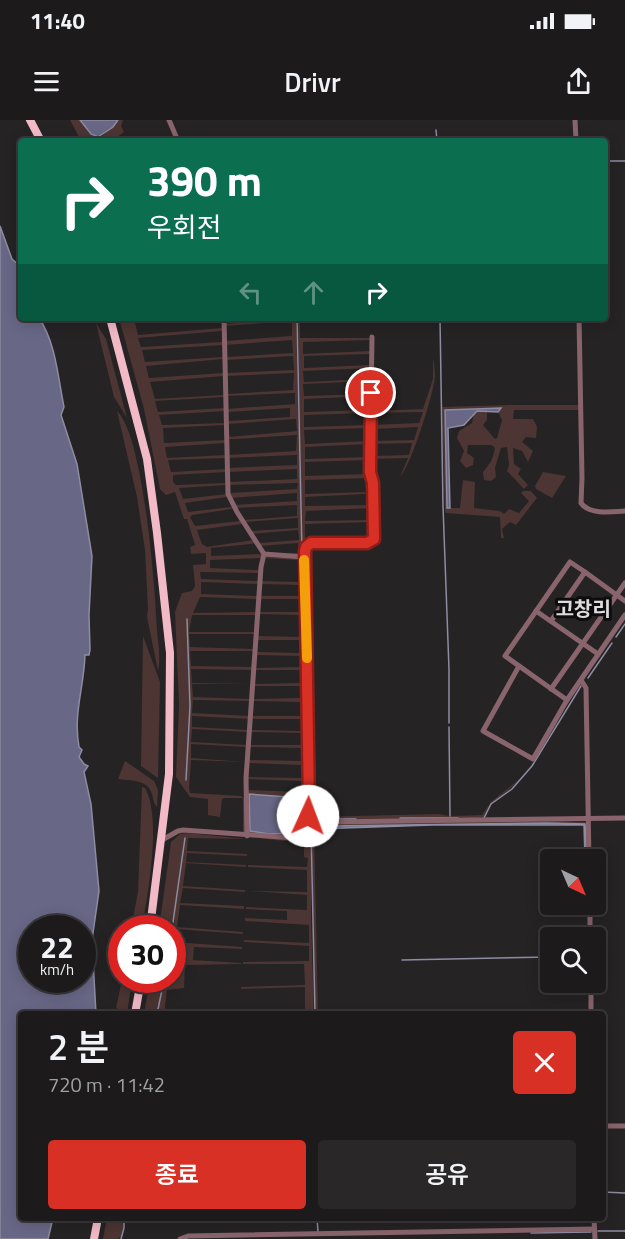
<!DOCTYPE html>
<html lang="ko">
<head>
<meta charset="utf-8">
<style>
  body { margin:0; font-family:"Titillium Web","Noto Sans KR",sans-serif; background:#292728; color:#f1f3f6; height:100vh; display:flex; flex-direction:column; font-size:22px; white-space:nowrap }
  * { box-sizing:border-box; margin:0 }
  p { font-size:20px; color:#a0a1a3 }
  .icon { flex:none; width:33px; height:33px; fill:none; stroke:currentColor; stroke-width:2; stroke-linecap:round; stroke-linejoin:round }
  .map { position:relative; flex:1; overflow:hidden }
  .sheet { position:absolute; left:18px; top:891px; width:588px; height:210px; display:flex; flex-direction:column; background:#1c1a1b; border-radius:6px; box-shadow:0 3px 15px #0003,0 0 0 2px #3a383a }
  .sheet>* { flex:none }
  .banner { position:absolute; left:18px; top:18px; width:590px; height:183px; border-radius:6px; box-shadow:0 3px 15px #0003,0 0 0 2px #3a383a; background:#0b6e4f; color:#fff; overflow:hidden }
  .needle { width:39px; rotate:136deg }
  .tools { position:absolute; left:540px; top:729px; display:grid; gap:12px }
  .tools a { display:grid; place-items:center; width:66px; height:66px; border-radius:6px; background:#1c1a1b; box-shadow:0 3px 15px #0003,0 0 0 2px #3a383a; font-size:30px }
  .speed { position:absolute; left:18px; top:795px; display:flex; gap:12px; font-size:30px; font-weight:700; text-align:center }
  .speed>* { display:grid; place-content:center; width:78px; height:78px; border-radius:50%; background:#1c1a1b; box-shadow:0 3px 15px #0003,0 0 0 2px #3a383a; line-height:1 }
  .speed small { font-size:15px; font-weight:400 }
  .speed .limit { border:9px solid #d22; background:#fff; color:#111 }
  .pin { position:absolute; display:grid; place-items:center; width:51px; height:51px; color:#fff; margin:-26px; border:3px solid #fff; border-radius:50%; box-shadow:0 2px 6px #0007 }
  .me { position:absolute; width:66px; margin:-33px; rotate:2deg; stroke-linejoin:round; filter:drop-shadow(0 0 4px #0008) }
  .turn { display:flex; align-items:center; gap:21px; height:126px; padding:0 30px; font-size:27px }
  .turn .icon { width:78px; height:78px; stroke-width:2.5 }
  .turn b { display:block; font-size:42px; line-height:51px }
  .lanes { display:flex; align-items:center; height:57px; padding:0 30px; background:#0003; justify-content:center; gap:30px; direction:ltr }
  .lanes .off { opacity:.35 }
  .round { display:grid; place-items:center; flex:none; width:63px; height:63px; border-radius:6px; background:#292728 }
  .summary { display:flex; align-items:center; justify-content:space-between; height:102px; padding:0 30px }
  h1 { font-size:36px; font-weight:600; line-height:45px }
  .action { display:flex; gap:12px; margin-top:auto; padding:12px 30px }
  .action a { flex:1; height:69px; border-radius:6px; background:#d93025; color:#fff; font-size:24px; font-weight:600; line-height:69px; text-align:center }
  .action a+a { background:#292728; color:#f1f3f6 }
  .status { display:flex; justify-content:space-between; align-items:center; height:42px; padding:0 30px; background:#1c1a1b; direction:ltr }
  .status svg { height:16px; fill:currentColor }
  header { display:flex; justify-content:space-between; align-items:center; height:78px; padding:0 30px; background:#1c1a1b; font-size:27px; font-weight:600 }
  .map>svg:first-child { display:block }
  .green { fill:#4c3532 }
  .water { fill:#686786; stroke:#8d8ca2; stroke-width:1.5; fill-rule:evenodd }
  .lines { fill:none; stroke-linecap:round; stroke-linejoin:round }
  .stream { stroke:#8d8ca2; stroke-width:1.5 }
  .minor { stroke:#89646d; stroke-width:5 }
  .trunk { stroke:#f2bac7; stroke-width:8 }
  .route-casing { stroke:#8d1f18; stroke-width:15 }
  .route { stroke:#d93025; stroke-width:10 }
  .slow { stroke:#f59e0b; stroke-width:10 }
  .labels { text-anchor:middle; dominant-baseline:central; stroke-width:6; stroke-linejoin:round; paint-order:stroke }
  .quarter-label { font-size:20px; font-weight:bold; fill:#dfdcde; stroke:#0e0d0d }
</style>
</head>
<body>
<div class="status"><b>11:40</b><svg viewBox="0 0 49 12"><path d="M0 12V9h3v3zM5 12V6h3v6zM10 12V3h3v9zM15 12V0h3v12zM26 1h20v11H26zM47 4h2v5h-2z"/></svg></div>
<header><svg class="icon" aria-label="menu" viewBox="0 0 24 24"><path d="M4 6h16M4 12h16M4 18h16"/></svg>Drivr<svg class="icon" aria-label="share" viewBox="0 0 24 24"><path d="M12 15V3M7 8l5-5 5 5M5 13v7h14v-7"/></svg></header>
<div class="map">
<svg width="625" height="1119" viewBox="0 0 625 1119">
  <rect width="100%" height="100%" fill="#252324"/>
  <!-- green -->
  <g class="green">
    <path d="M70,0H80L94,17L102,16L118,0H123L121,6L124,12L112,21H81Z"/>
    <path d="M119,198H133L134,200L190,198L135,203L138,215L222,208V211L138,218L141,227L222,222L223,225L142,230L145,242L223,237V239L146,246L149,258L223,253V256L150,262L155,279L224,275V277L155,281L158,292L224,288L225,291L159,295L162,305L225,303V305L163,308L164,323L225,320V323L165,327L167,338L226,335V338L168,340L171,352L226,349V352L173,355V362L176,365L226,363V365L179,368L183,379L227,374V377L185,383L188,392L231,387L232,389L192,395L190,397L195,406L240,401L242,404L197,410L202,424L207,427L253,420L254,423L251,424L211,428V436L261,434V438L210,440V448L259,450V453L200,452L201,459L259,461L258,464L201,462V474L258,476L257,479L200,477L193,493L257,492V495H192L189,512H255V514H189L190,527L254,529V531H190L191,546L253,547V550L191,549L192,563L252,564H192L193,577L251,579V581L193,580L192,593L250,596L249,599L192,596V607L249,610L248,612L192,609L191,622L247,625V627L191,624V638L246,642L191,640L189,668L190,673L241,676L244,678L246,713L243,712V678H224L222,679L220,697L208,695V679L190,677L176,657L179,585L175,492L182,473L192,471L195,466L193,445L206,444V433L191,434L190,427L195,425L187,399H184L175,372L166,375L160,369L144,289Z"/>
    <path d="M296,198L302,434L298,198H300V218H371L370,220L303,222V234L370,231V234L304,236V248L370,245V248L303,251L304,262L370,259V261L303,264L304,276L370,274V276L304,279V292L369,290V293L304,295V307L369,305V308L304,310L305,324L369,321V324L305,327V339L369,337V340L305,342V356L369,354L370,358L305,360V374L365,372V374L305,377V386L373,385V388L306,391L305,401L373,400V402L305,404V427L302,435L279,434L299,433L298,423L260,426L259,423L299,420L298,410L252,414L251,411L298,408V398L245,402L243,400L297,396V385L236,388L234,385L297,381V373L231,378L229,373L297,369L298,363L229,365V362L297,359V349L228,352V348L297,345V335L228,338V335L296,331L297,315L237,319H228V317L297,311L296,299L228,304V301L290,297V288L228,292L227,289L295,284V273L227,276V274L293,270L294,253L226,256V253L294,250L293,236L226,240V237L293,233L292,220L225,225V221L292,216V201L225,206V204Z"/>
    <path d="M96,203L106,219L127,298L114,277Z"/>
    <path d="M433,238C434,243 435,250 435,256C434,273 411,346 400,357L408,338L372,339V336L409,335L412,323L372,324V321L414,320L418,307L372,309V305L419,303L423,292L372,293V291L423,289L433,259Z"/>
    <path d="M512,285H580V290H514L513,299H533L537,307L536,318L526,317L522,322L533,331L528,342L522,331L513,328L514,344L521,349L518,354L528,365L524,369L507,351L509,345L507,327L501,328L495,348L496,357L491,361L484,360L483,352C491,342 492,342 495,328L492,325H468L467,333L474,338L473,345L466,348L460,341L464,331L457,318L459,311L472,303L474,292L487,291V300L483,305L495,319L497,318L502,300L498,292L500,289L445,290L447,388H460L463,360L475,362L474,388L500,391L504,394L509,389L519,393L529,381L521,373L523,371H531L537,378L516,405L510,402L502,409L504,418H501L500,397L445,393L442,287Z"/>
    <path d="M117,291C144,317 155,468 157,510C158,523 161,538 158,551L147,497L148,489L145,430L137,377Z"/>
    <path d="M543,352L566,356L552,378L536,369L535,366Z"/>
    <path d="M267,437L302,439L303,440L307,700L306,706L303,696L305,695L306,668L303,678L249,674L250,707C273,715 282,714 305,712L299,716L250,714L248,711L247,670L302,672L303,661L247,659V657L303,658V645L249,643V640L304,641L302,628L250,627V625H302V613L251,612V610L301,611V599H252V596H301L300,582L253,581V579L301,578L300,566H254V564L300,563V550H255V548L301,547V536L256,535L257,532L300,533V520H258V516L301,517L300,495L259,494L260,492H300V479H260V476H300V465L261,464L262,461L300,462L299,440L264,438Z"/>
    <path d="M143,516L160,562L158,658L141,646Z"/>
    <path d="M580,566L528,650L514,665L490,685L484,697L476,698H485L489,691L485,699H310V697L439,694L449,696L482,695L491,682L522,657L529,648Z"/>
    <path d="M125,641L154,661L158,670L157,687C153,683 154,680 152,674C148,659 130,661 118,659Z"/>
    <path d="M142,667L145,668C162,698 148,774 142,808H131L138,772Z"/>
    <path d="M550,701L584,702L587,703V716L585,705L547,703L329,706L314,709L318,894H315L312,716L311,797L314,894H305V867L241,869V867L305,865L304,844H243V842L309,841V826L244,822V820L309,823V805L245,801V798L287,800V791L246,789V787L307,790V775L250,771L307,772V750L248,747V745L307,747L308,738L304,737V718L285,721L258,718H297L310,706L317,704Z"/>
    <path d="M188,713L246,719L188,718L187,731L247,734V736L187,733L186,742L246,745V747L186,743L183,766L245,770V772L183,768L180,783L244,786V789L180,785L177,807L243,812V814L176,809L174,822L242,827V829L194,827L193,840L241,843V844L185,845L184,868L167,870L164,894H144L150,860H172L173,809L159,808L171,722L180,714Z"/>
    <path d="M122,860H129L131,867L127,894H117L118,889L116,888Z"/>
    <path d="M107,1098H124V1108L121,1117L117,1119H103Z"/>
  </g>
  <!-- water -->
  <g class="water">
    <path d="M80,0H118L113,7L98,17L91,14Z"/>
    <path d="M0,106L12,139L21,147V198H39C56,223 58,258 64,287L61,295L77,344L92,436L89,495L90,530L89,535H85C84,568 73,593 79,627L82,630L79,637L84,644L88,646L84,652L91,684L99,771L92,820L96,894H21V1098H53L48,1119H0ZM82,808V860H32V808Z"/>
    <path d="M501,288L498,292L477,291L464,305L448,308L450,388H447L445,290Z"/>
    <path d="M306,667L305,695L303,699L306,706L301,713L269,714L250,711L249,674L302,678Z"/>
    <path d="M547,703L585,704L587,739H585L584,705H433L314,709L329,706Z"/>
  </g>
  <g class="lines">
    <!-- stream -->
    <g class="stream">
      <path d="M436,10L437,21"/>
      <path d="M604,41H625"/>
      <path d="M297,198L302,434"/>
      <path d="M440,198L443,386L449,549V603"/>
      <path d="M302,440L305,594"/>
      <path d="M616,517L625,504"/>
      <path d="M588,558L612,523"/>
      <path d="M449,607L450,696"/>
      <path d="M186,660L190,586L187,499"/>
      <path d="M400,698H458"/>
      <path d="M484,698L491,684L512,669L532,646L581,566"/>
      <path d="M334,699H356"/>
      <path d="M311,700L326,699"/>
      <path d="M311,707L315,894"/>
      <path d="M172,809L185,718"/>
      <path d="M402,840L550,837"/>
      <path d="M157,894L164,860"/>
      <path d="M603,1072L625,1073"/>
      <path d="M317,1098L318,1112"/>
      <path d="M598,1111H625"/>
      <path d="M531,1113L591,1112"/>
      <path d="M121,1119L124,1108V1098"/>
    </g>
    <!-- minor -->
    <g class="minor">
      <path d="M169,0L178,21"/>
      <path d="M575,0L576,21"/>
      <path d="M224,198L228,374L237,392L264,434L261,447L246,658L247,716"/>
      <path d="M579,198L582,358L581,383C589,395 612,392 625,391"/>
      <path d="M264,434L304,437"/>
      <path d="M536,491L598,534"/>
      <path d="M551,501L585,452L625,481"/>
      <path d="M519,546L483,611L533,639L567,580L625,495"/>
      <path d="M581,560L586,568L589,740"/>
      <path d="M551,569L625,463"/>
      <path d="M567,580L505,536L570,442L585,452"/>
      <path d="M309,703L305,431L306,427L311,423H367L373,419V363L370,352L372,217"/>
      <path d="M162,720L178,711L183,710L294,718L304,714L309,703L327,702L625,698"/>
      <path d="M590,784V818"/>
      <path d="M591,862V894"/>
      <path d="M603,1006H625"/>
      <path d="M594,1098L595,1119"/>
      <path d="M180,1119L188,1116L594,1109"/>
    </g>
    <!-- trunk -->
    <g class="trunk">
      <path d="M30,0L41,21"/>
      <path d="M110,198L147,339L157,413L170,533L169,654L150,808"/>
      <path d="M135,894L141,860"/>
      <path d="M94,1119L98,1098"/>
    </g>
  </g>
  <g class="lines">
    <!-- route casing -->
    <g class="route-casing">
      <path id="route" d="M308,696L309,685L305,431L306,427L311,423H367L374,419L373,363L370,352L371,273"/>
    </g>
    <!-- route -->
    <use href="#route" class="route"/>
    <!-- slow -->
    <path class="slow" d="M304,440L307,538"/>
  </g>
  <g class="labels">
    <!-- quarter labels -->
    <g class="quarter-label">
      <text x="583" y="488">고창리</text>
    </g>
  </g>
</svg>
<div class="tools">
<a><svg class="needle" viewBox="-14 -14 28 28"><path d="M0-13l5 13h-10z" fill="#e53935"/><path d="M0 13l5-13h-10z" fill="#a0a1a3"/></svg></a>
<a><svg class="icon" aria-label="search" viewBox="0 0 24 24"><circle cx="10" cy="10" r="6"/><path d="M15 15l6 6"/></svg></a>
</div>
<div class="speed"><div>22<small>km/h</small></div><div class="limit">30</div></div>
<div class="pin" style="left:371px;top:273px;background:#d93025"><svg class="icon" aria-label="arrive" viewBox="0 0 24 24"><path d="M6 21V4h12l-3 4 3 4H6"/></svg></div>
<svg class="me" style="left:308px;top:696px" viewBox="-20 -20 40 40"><circle r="19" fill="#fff"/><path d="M0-13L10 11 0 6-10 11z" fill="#d93025"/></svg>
<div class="banner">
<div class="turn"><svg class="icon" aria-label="right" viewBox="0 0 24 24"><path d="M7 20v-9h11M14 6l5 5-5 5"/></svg><div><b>390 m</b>우회전</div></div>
<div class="lanes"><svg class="icon off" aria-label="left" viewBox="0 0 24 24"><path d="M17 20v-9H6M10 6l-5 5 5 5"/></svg><svg class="icon off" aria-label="ahead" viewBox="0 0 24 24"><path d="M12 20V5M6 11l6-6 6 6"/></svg><svg class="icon" aria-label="right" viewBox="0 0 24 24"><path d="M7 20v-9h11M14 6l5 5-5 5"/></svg></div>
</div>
<section class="sheet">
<div class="summary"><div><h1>2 분</h1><p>720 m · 11:42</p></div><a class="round" style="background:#d93025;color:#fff"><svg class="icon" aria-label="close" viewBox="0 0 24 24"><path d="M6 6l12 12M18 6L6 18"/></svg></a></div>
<div class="action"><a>종료</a><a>공유</a></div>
</section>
</div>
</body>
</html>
